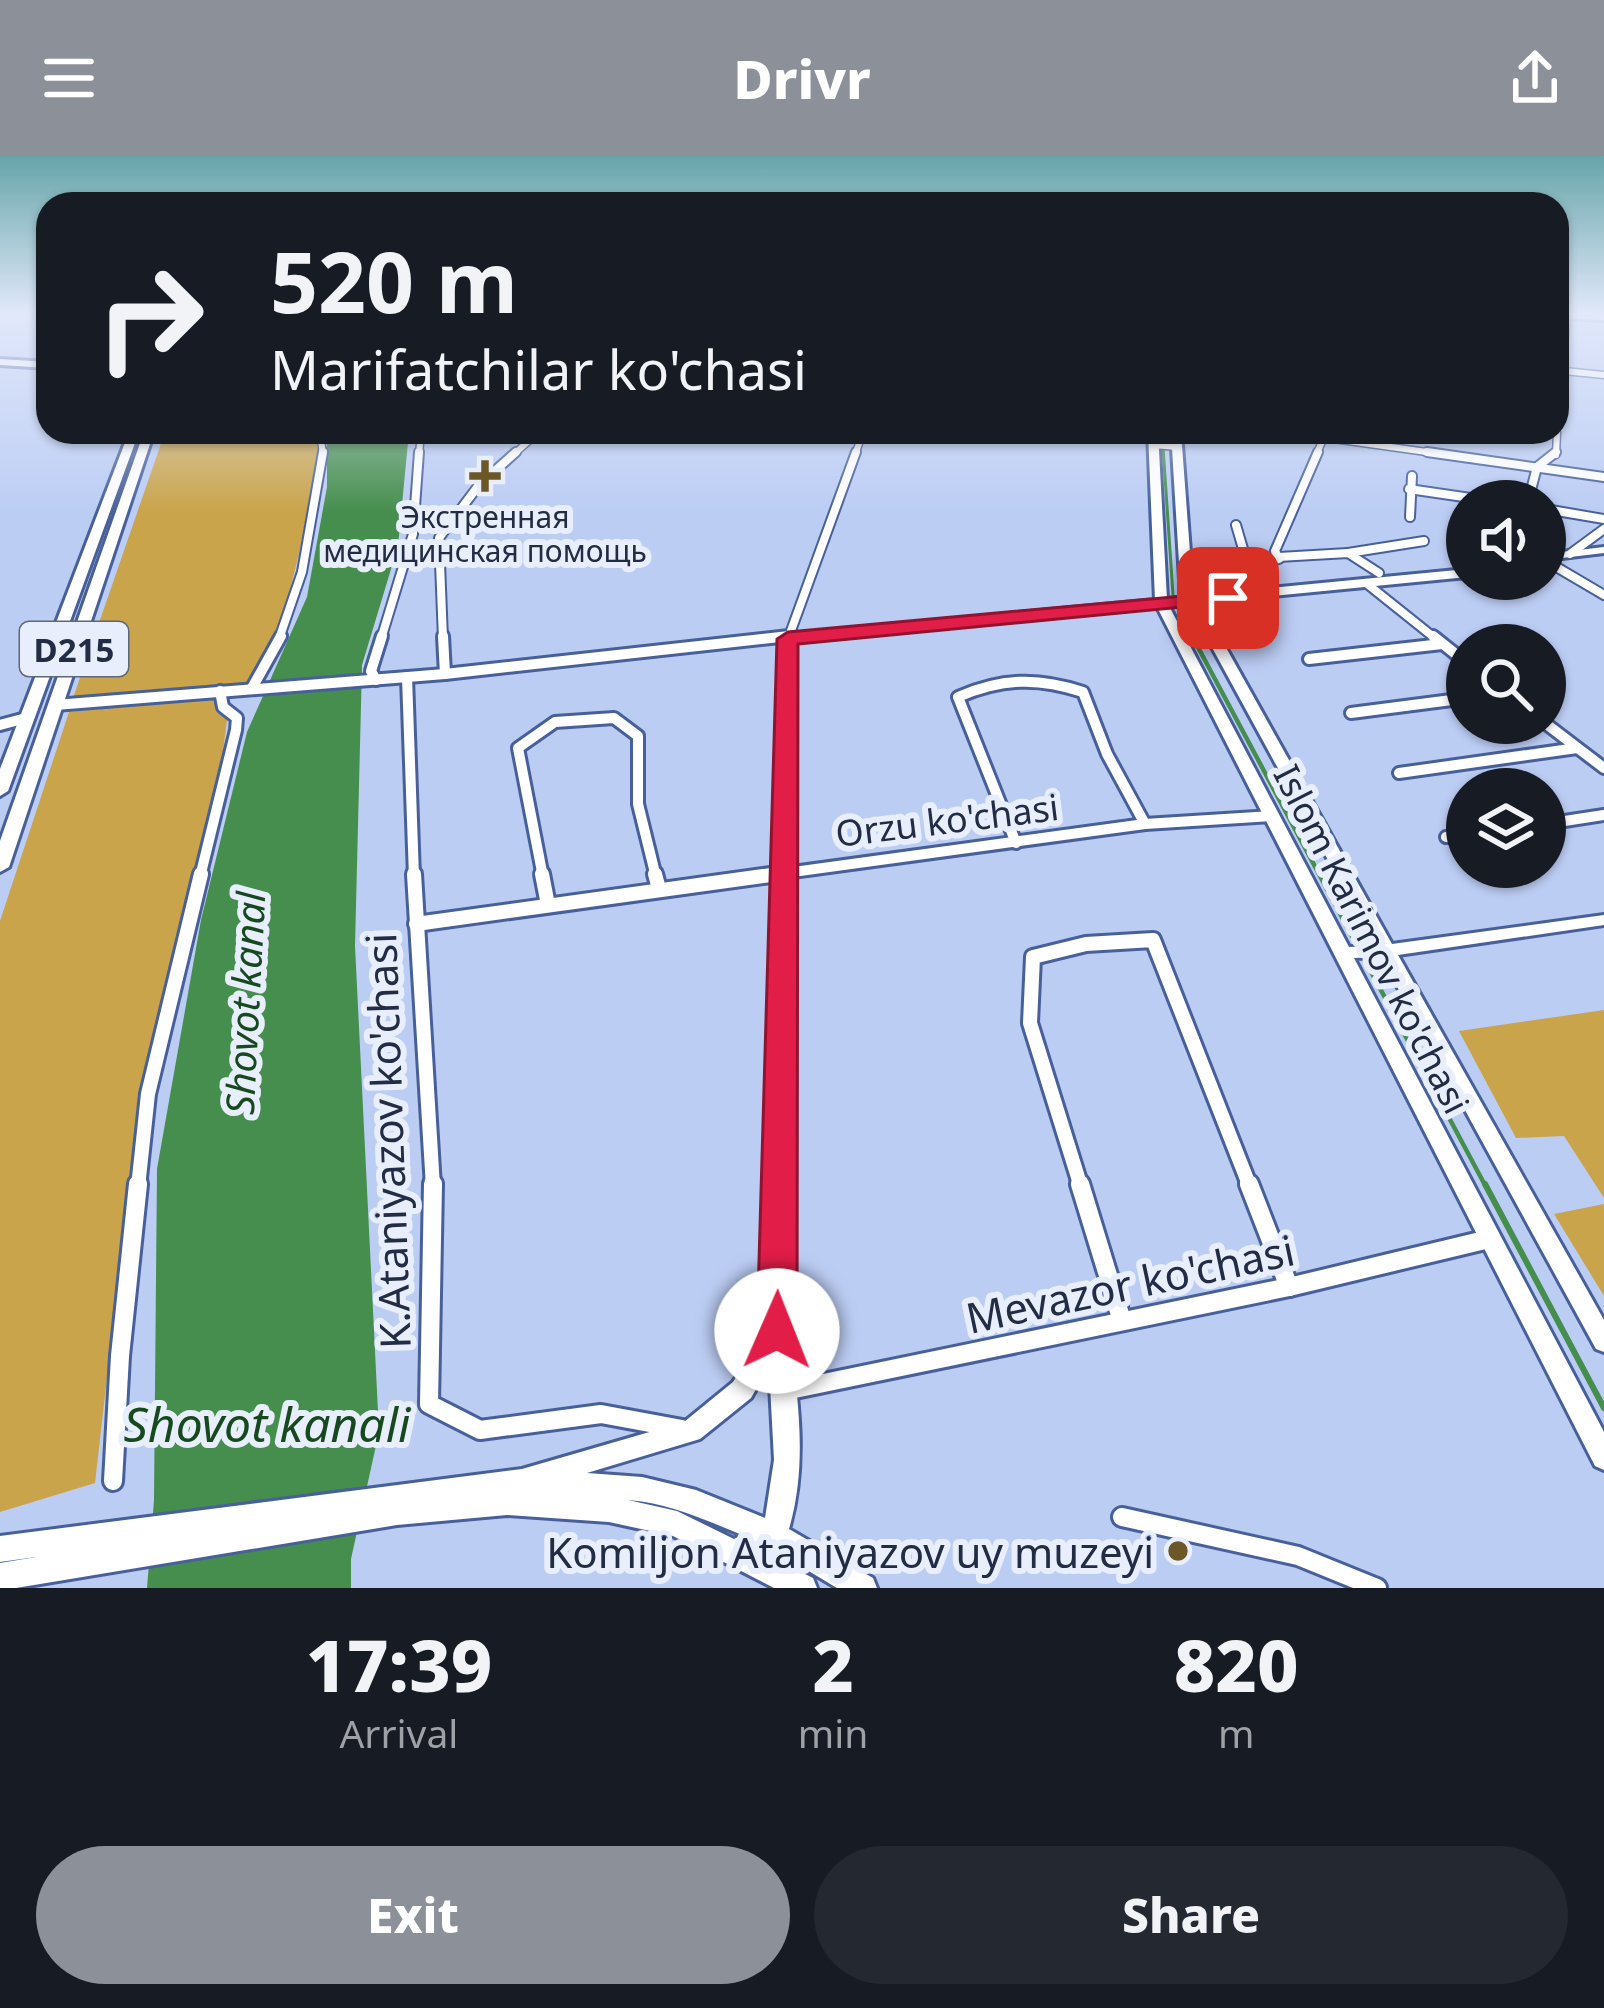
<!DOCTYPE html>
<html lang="en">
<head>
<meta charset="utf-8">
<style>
  body { margin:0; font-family:"Noto Sans",sans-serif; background:#242831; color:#f1f3f6; height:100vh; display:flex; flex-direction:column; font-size:45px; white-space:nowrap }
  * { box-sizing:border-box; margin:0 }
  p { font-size:39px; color:#9ea1a6 }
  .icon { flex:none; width:66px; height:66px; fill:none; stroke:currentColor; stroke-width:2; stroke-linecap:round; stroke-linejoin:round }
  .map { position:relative; height:1432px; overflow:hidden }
  .details { display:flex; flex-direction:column; background:#171b24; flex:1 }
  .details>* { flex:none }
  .guide { position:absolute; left:36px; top:36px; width:1533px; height:252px; border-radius:36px; box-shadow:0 3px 9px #0004; background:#171b24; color:#f1f3f6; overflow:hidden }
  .controls { position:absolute; left:1446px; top:324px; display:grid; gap:24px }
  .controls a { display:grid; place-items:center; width:120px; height:120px; border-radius:50%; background:#171b24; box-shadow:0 3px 9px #0004; font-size:60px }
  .pin { position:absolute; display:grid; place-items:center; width:102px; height:102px; color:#fff; margin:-51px; border-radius:24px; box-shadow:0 6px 18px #0006 }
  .me { position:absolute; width:132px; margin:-66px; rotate:1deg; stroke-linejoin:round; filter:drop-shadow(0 0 9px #0008) }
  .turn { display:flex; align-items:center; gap:42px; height:252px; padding:0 36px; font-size:54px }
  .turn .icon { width:156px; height:156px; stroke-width:2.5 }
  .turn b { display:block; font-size:84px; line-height:102px }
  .eta { display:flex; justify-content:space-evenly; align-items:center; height:204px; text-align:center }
  .eta b { font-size:72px; font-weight:800; line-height:84px }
  .button { display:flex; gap:24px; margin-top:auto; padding:24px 36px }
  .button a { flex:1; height:138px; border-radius:72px; background:#8c9099; color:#fff; font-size:48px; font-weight:800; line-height:138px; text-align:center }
  .button a+a { background:#242831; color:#f1f3f6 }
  header { display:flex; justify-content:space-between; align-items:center; height:156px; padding:0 36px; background:#8c9099; color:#fff; font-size:54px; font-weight:800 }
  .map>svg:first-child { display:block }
  .green { fill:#caa44b }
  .water { fill:#458e4d }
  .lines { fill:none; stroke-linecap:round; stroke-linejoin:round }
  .stream-far2 { stroke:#458e4d; stroke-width:3 }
  .stream-far1 { stroke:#458e4d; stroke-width:4.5 }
  .stream { stroke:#458e4d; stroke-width:6 }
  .street-far4-casing { stroke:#486099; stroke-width:9 }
  .street-far3-casing { stroke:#486099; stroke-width:12 }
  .street-far2-casing { stroke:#486099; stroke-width:16 }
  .street-far1-casing { stroke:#486099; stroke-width:20 }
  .street-casing { stroke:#486099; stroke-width:24 }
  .secondary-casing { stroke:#486099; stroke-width:6 }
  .primary-casing { stroke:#486099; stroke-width:6 }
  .street-far4 { stroke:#fff; stroke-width:6 }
  .street-far3 { stroke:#fff; stroke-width:8 }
  .street-far2 { stroke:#fff; stroke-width:10 }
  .street-far1 { stroke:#fff; stroke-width:14 }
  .street { stroke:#fff; stroke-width:18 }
  .secondary { fill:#fff; fill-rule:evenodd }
  .primary { fill:#fff; fill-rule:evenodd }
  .route { fill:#e11d48; stroke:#92132f; stroke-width:3 }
  .poi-dot { fill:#6c5726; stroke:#e8eefb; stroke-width:4.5 }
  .labels { text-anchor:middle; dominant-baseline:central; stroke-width:12; stroke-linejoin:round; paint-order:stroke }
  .far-poi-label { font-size:30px; fill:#222c45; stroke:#e8eefb }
  .shield { fill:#e8eefb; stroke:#5d667c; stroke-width:3 }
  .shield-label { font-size:33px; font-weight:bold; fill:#222c45 }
  .street-label { font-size:36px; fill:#222c45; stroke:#e8eefb }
  .water-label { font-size:39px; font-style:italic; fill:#164a1e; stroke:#e8eefb }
  .near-street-label { font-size:42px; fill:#222c45; stroke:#e8eefb }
  .near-poi-label { font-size:42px; fill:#222c45; stroke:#e8eefb; text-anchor:end }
  .near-water-label { font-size:48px; font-style:italic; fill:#164a1e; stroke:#e8eefb }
</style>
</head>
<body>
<header><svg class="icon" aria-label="menu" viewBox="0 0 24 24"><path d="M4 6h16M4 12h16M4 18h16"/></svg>Drivr<svg class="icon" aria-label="share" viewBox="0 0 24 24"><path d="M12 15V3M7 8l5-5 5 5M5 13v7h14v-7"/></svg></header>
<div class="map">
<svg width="1604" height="1432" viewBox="0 0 1604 1432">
  <rect width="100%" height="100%" fill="#bccdf4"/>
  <!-- green -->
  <g class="green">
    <path d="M165,276H315L318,292C304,374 294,453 252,526L73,542Z"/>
    <path d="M230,540L223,596L138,950L95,1327L0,1356V765L69,556Z"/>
    <path d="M1604,854V1042L1564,980L1516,982L1459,875Z"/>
    <path d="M1604,1048V1140L1554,1058Z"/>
  </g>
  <!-- water -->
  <path class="water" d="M327,276H409L398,390L362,509L355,790L379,1276L351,1403V1432H147L154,1344L157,1013L201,764L247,576L307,441L327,331Z"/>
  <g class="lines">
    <!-- stream-far2 -->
    <g class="stream-far2">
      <path d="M1162,276L1173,439"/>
      <path d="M1177,451L1194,483"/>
    </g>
    <!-- stream-far1 -->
    <path class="stream-far1" d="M1192,480L1486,1031"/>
    <!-- stream -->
    <path class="stream" d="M1485,1028L1604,1252"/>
    <!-- street-far4 casing -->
    <g class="street-far4-casing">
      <g id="street-far4">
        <path d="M1564,215L1604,219"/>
        <path d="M1557,267L1567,160"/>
        <path d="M320,276L323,299"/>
        <path d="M1284,276L1448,299"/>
        <path d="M1154,289L1177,291"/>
        <path d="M419,299L421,276"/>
        <path d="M513,299L539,276"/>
        <path d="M855,299L863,276"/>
        <path d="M1316,299L1326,277"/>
        <path d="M1556,299L1557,276"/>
      </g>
    </g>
    <!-- street-far3 casing -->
    <g class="street-far3-casing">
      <g id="street-far3">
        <path d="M1427,296L1604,321"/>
        <path d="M1409,333L1491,345"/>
        <path d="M1531,334L1537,311L1556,296"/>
        <path d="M1545,353L1604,363"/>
        <path d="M1410,361L1412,320"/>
        <path d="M1236,369L1246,403L1348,397L1379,417"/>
        <path d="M1348,397L1424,385"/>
        <path d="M1570,398L1604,373"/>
        <path d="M1279,403L1275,395L1318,296"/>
        <path d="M1553,409L1604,439"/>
        <path d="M1366,427L1436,483"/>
        <path d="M279,483L302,416L323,296"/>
        <path d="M381,483L413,378L419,296"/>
        <path d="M443,483L439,382L479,329L516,296"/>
        <path d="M788,483L856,296"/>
      </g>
    </g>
    <!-- street-far2 casing -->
    <g class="street-far2-casing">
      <g id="street-far2">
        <path d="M443,480L445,518"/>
        <path d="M1433,480L1467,507"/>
        <path d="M1309,503L1442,488"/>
        <path d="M407,521L414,721"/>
        <path d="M376,524L371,515L382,480"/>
        <path d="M252,532L281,480"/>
        <path d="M55,549L445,518L789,480"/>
        <path d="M1351,557L1467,542"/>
        <path d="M1545,567L1604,612"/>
        <path d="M0,569L26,562"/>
        <path d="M1399,617L1577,592"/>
        <path d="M1545,668L1604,659"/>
        <path d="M1446,681L1467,679"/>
        <path d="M1016,687L958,541C1002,522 1038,521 1083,536L1107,598L1145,668"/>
        <path d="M200,721L236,574L237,562L223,551L220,535"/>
        <path d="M543,721L518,592L555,566L614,562L638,580V648L656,721"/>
        <path d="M756,721L1145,668L1273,660"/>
      </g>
    </g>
    <!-- street-far1 casing -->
    <g class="street-far1-casing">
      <g id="street-far1">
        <path d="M414,718L433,1031"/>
        <path d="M542,718L548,749"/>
        <path d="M655,718L659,733"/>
        <path d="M416,768L778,718"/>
        <path d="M138,1031L148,938L201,718"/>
        <path d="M1081,1031L1030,867L1033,801L1086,788L1153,784L1250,1031"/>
      </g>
    </g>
    <!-- street casing -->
    <g class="street-casing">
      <g id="street">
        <path d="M433,1028L429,1248L480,1274L601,1258L682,1273"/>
        <path d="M1080,1028L1122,1165"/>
        <path d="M1249,1028L1289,1131"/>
        <path d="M785,1235L1289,1131L1489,1083"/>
        <path d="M113,1325L120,1200L138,1028"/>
        <path d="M1122,1361L1298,1400L1377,1432"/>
      </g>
    </g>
    <!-- secondary casing -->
    <g class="secondary-casing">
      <g id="secondary">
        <path d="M1148,276H1158L1167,443L1186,441L1180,423L1171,276H1181L1192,423L1198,439L1467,413V421L1201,447L1392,788L1604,759V769L1398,799L1604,1164V1196L1596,1193L1381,801L1354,802L1604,1276V1314L1595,1310L1157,451L794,486L789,1175C798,1241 808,1308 789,1373L873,1422L877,1432H837L772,1393L763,1397L813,1422L817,1432H774L673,1380L609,1366L507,1359L397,1369L16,1432H0V1407L36,1401L0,1406V1380L522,1313L684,1266L733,1226L765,1174L782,483L788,479L1155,444ZM1189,448L1191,453L1375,790L1349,791L1169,450ZM769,1210L774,1304L765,1362L696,1334L642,1321L587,1317L700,1283L751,1242ZM628,1344C668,1347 706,1364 742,1379L734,1383L677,1355Z"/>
        <path d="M1604,391V397L1545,404V398Z"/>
      </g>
    </g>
    <!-- primary casing -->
    <g class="primary-casing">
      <g id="primary">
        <path d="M1557,158H1604V164L1557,162Z"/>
        <path d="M0,203L48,206V212L0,209Z"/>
        <path d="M129,276H139L8,635L0,640V613Z"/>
        <path d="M144,276H154L9,711L0,716V685Z"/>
      </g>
    </g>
    <!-- street-far4 -->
    <use href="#street-far4" class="street-far4"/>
    <!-- street-far3 -->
    <use href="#street-far3" class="street-far3"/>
    <!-- street-far2 -->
    <use href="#street-far2" class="street-far2"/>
    <!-- street-far1 -->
    <use href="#street-far1" class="street-far1"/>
    <!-- street -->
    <use href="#street" class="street"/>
    <!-- secondary -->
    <use href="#secondary" class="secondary"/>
    <!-- primary -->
    <use href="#primary" class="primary"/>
  </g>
  <!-- sky -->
  <linearGradient id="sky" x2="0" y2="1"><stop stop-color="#67a5aa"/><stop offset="0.44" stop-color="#e1e8fa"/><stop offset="1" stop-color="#e1e8fa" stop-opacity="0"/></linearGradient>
  <rect width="1604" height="357" fill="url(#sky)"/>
  <!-- route -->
  <path class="route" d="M1228,436L1235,437V446L798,488L797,1175L791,1187L777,1192L763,1187L757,1175L777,483L788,476Z"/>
  <!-- markers -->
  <g class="poi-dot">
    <path d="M479 302h12v12h12v12h-12v12h-12v-12h-12v-12h12z"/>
    <circle cx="1178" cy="1395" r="12"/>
  </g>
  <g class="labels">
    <!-- far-poi labels -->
    <g class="far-poi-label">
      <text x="485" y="360">Экстренная<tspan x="485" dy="34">медицинская помощь</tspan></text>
    </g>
    <!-- shield labels -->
    <rect class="shield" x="20" y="466" width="108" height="54" rx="9"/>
    <g class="shield-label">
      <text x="74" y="493">D215</text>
    </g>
    <!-- street labels -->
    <g class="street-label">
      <text transform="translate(947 664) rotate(-7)">Orzu ko'chasi</text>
      <text transform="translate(1372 783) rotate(63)">Islom Karimov ko'chasi</text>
    </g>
    <!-- water labels -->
    <g class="water-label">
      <text transform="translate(244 847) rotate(-87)">Shovot kanal</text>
    </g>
    <!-- near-street labels -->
    <g class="near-street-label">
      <text transform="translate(387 985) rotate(-92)">K.Ataniyazov ko'chasi</text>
      <text transform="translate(1130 1127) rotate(-12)">Mevazor ko'chasi</text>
    </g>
    <!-- near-poi labels -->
    <g class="near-poi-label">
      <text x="1154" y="1395">Komiljon Ataniyazov uy muzeyi</text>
    </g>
    <!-- near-water labels -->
    <g class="near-water-label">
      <text x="267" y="1267">Shovot kanali</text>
    </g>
  </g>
</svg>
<div class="controls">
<a><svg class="icon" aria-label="sound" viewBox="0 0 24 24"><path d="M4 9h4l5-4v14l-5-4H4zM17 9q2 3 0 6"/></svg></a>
<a><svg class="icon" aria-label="search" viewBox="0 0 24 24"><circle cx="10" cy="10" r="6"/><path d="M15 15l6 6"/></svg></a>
<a><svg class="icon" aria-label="layers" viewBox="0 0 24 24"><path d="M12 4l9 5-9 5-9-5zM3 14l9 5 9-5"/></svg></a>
</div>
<div class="pin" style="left:1228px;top:442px;background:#d93025"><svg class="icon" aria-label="arrive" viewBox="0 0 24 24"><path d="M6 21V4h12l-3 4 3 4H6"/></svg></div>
<svg class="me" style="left:777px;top:1175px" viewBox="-20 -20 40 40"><circle r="19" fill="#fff"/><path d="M0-13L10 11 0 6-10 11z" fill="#e11d48"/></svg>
<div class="guide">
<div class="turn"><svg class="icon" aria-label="right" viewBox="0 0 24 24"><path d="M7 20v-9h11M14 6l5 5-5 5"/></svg><div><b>520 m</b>Marifatchilar ko'chasi</div></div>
</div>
</div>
<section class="details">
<div class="eta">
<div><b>17:39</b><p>Arrival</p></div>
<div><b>2</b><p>min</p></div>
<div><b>820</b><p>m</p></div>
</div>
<div class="button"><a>Exit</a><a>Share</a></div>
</section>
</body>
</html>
